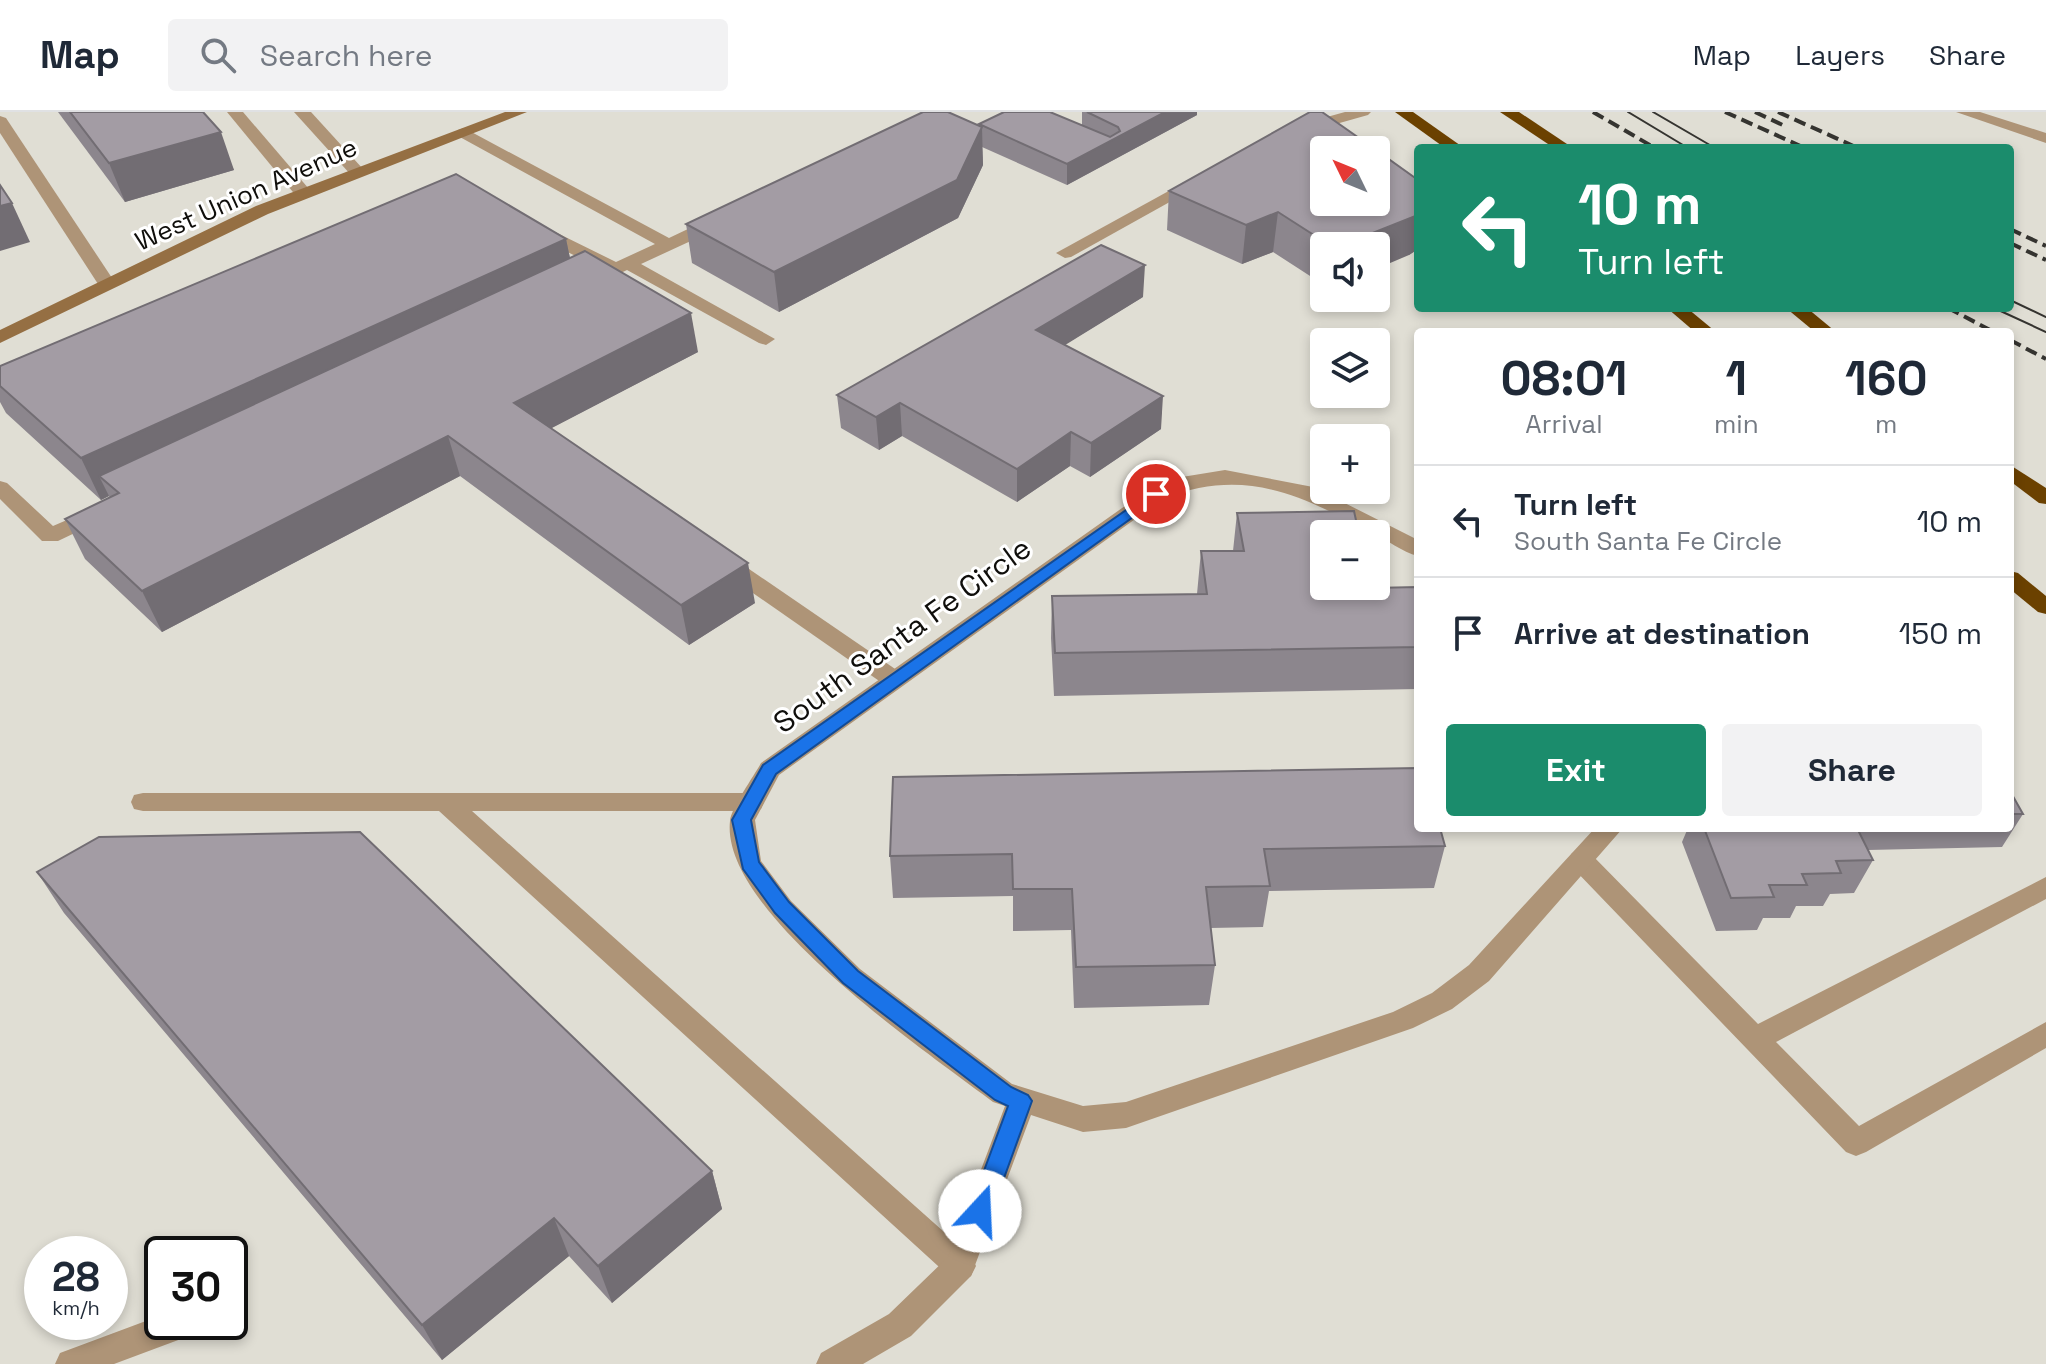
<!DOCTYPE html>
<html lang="en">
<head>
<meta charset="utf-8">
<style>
  body { margin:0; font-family:"Space Grotesk",sans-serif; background:#f2f2f3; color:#1f2937; height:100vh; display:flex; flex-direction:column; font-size:30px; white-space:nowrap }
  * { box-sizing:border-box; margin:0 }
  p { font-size:26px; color:#747a83 }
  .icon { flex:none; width:44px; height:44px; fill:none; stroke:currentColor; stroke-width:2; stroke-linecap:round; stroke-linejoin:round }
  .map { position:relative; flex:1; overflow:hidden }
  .details { position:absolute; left:1414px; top:216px; width:600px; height:504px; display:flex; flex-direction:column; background:#fff; border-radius:8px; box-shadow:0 4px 12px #0003 }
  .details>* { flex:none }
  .top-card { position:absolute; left:1414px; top:32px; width:600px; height:168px; border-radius:8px; box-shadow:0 4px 12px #0003; background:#1b8c6c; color:#fff; overflow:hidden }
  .needle { width:52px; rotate:313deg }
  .controls { position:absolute; left:1310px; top:24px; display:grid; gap:16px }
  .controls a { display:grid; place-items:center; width:80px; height:80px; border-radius:8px; background:#fff; box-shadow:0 4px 12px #0003; font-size:40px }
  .speed { position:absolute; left:24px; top:1124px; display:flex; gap:16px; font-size:40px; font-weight:700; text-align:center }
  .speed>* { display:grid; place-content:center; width:104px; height:104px; border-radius:50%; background:#fff; box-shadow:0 4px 12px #0003; line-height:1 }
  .speed small { font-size:20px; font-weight:400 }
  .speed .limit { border:4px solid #111; border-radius:12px; background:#fff; color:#111 }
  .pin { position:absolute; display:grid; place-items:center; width:68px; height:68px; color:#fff; margin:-34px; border:4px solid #fff; border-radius:50%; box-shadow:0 2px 8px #0007 }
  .me { position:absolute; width:88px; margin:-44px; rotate:20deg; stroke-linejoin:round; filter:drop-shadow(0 0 6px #0008) }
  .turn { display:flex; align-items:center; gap:28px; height:168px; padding:0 32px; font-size:36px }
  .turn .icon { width:104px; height:104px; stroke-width:2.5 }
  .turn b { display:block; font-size:56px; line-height:68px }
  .eta { display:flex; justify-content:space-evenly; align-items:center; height:136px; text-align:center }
  .eta b { font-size:48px; font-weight:700; line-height:56px }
  .cta { display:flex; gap:16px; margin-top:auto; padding:16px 32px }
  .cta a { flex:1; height:92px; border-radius:8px; background:#1b8c6c; color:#fff; font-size:32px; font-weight:700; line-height:92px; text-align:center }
  .cta a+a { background:#f2f2f3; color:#1f2937 }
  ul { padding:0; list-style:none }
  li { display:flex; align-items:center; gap:24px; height:112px; padding:0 32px; border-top:2px solid #e0e1e3 }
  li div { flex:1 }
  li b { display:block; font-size:30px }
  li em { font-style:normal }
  header { display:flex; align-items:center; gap:48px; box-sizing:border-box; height:112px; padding:0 40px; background:#fff; border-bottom:2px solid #e0e1e3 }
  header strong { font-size:38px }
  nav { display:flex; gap:44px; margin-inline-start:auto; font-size:28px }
  .search { width:560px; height:72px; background:#f2f2f3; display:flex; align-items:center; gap:20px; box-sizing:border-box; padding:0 28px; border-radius:8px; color:#747a83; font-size:30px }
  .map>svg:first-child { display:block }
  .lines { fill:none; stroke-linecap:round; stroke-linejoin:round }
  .lane { fill:#ae9477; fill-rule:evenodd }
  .street { fill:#ae9477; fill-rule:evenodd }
  .secondary { fill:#956f43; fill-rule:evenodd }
  .highway { fill:#6b4100; fill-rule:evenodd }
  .tram { stroke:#353430; stroke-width:2 }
  .rail { stroke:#353430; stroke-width:4; stroke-dasharray:12 6; stroke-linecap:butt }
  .wall { fill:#8c868d }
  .shaded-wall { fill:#726d73 }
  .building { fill:#a39ca4; stroke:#726d73; stroke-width:2 }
  .route { fill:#1a73e8; stroke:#114b97; stroke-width:2 }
  .labels { text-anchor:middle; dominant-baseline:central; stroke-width:6; stroke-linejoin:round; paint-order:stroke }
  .far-street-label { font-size:26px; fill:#0f0e0b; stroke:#fff }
  .street-label { font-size:30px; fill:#0f0e0b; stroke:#fff }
</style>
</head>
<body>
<header>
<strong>Map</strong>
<div class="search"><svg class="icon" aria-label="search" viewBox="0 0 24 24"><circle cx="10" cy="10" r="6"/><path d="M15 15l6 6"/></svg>Search here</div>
<nav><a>Map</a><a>Layers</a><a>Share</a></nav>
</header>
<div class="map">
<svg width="2046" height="1252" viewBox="0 0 2046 1252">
  <rect width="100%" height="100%" fill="#e0ded4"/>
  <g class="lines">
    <!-- lane -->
    <g class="lane">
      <path d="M227,0H243L309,77L311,81L309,85H297Z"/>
      <path d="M294,0H311L363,57V63H351Z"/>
      <path d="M1345,0H1371L1368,3L1304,21L1296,16L1298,13Z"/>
      <path d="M1956,0H1980L2046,21V31Z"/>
      <path d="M0,4L6,6L116,172L113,176H101L98,172L0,21Z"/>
      <path d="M464,16L669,126L709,107H721L724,111L721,115L641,152L775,227L766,233L759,231L627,158L591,175H579L576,171L602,157L533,123L530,119L533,115H545L616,150L655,132L458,24V18Z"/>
      <path d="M1196,64L1202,66L1204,69L1202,72L1071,145L1065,146L1056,141Z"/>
      <path d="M0,369L7,371L53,414L97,395L107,402L104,407L58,429H42L0,387Z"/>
      <path d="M725,444L733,446L901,561L905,567L901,573H885L717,456L714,451L717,446Z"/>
      <path d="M143,681H752L761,683L764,690L761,697L752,699H472L971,1144L976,1154L971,1164L960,1169L949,1164L439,699H143L134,697L131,690L134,683Z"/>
      <path d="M1581,738L1590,741L1758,912L2046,765V787L1776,930L1859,1014L2046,910V936L1866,1040L1856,1044L1846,1040L1572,755L1568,748L1572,741Z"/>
      <path d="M162,1203V1210H202L197,1221L114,1252H55L60,1241Z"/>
    </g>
    <!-- street -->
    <path class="street" d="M1225,358L1313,375L1418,428V444C1402,440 1387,428 1375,422C1301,384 1246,354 1163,387L779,663L755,708L761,749L791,789L860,857L1012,972L1083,994L1126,990L1393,900L1432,881L1469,853L1595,716H1623L1489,869L1452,897L1413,916L1126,1016L1083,1020L1031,1003L971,1164L911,1224L863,1252H816L821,1241L889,1202L948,1145L1005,994L993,990C926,939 720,800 730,709C731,696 754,664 761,651L1149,377L1182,365Z"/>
    <!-- secondary -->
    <path class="secondary" d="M505,0H527L268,102L0,231V218L256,94Z"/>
    <!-- highway -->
    <g class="highway">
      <path d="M1395,0H1413L1464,36H1445Z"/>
      <path d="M1500,0H1519L1573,36H1554Z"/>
      <path d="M1667,196H1687L1716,220H1695Z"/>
      <path d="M1786,196H1807L1836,220H1815Z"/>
      <path d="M2010,353L2046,376V392L2039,391L2010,369Z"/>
      <path d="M2010,459L2018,461L2046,484V502L2038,500L2010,477Z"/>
    </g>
    <!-- tram -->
    <g class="tram">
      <path d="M1628,0L1688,36"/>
      <path d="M1653,0L1715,36"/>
      <path d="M2010,188L2046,205"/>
      <path d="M1994,196L2046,220"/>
    </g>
    <!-- rail -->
    <g class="rail">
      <path d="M1593,0L1655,36"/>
      <path d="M1725,0L1805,36"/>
      <path d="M1755,0L1787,15"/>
      <path d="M1778,0L1858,36"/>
      <path d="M2010,117L2046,134"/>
      <path d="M2010,131L2046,148"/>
      <path d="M1948,196L1994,220"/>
      <path d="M2010,228L2046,247"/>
    </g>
  </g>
  <!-- wall -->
  <g class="wall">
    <path d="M58,0H203L234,58L125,90Z"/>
    <path d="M1082,0H1197V3L1067,73L982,35L983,53L958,106L779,200L692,151L686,112L979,14V12L1082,13Z"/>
    <path d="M1418,68V137L1409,143L1376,134H1324V173L1273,140L1242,152L1167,118L1169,79Z"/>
    <path d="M566,127L570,146L698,240L551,316L755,491L689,533L460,364L162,520L85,447L65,407L110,386L109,384L101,388L6,301L0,290V254Z"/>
    <path d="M1143,185L1064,233L1161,317L1090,365L1070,354L1017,390L902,324L879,338L841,316L837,283Z"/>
    <path d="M1237,401L1372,476L1418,475V577L1054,584L1051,526L1052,484L1197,482L1201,439H1233Z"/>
    <path d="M2010,679L2023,702L2002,735L1868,738L1873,748L1854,781L1830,782L1823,794H1796L1790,806H1763L1757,818L1716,819L1682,730L1688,716H2010Z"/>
    <path d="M1445,734L1434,776L1269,779L1263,815L1210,816L1215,853L1209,893L1074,896L1071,818L1013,819V784L893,786L890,744Z"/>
    <path d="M37,760L712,1059L722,1097L612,1191L569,1144L442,1248L64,801Z"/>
  </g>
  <!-- shaded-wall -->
  <g class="shaded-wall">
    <path d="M1165,0H1197V3L1067,73V52Z"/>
    <path d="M982,15L983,53L958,106L779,200L774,160Z"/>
    <path d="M221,20L234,58L125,90L109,51Z"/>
    <path d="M12,91L30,130L0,139V94Z"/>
    <path d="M1278,100L1273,140L1242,152L1246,113Z"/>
    <path d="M1418,103V137L1409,143L1376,157V134H1340Z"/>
    <path d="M566,127L574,166L99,364L109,384L101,388L81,346Z"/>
    <path d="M1145,153L1143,185L1036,251V218Z"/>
    <path d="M691,201L698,240L525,330L514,291Z"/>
    <path d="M1163,284L1161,317L1090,365L1091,331Z"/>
    <path d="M900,291L902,324L879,338L876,305Z"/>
    <path d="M1071,320L1070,354L1017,390V357Z"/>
    <path d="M448,324L460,364L162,520L142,479Z"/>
    <path d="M748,451L755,491L689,533L681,493Z"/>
    <path d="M712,1059L722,1097L612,1191L598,1154Z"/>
    <path d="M554,1106L569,1144L442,1248L422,1213Z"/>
  </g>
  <!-- building -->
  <g class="building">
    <path d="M70,0H203L221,20L109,51Z"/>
    <path d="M923,0H948L982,15L957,68L774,160L686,112Z"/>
    <path d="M1004,0H1050L1110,25L1120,19L1118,15L1087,0H1165L1067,52L979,12Z"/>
    <path d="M1310,0H1322L1376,38H1324V90H1376V38L1418,68V103L1340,134H1331L1278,100L1246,113L1169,79Z"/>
    <path d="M456,62L566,127L81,346L0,274V254Z"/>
    <path d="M0,73L12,91L0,94Z"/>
    <path d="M1101,133L1145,153L1036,218L1163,284L1091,331L1071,320L1017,357L900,291L876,305L837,283Z"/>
    <path d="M585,139L691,201L514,291L748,451L681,493L448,324L142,479L65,407L119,381L99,364Z"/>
    <path d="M1354,399L1359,422H1324V474H1372V476L1418,475V535L1055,541L1052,484L1207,482L1201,439H1244L1237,401Z"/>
    <path d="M1418,656V716H1440L1445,734L1264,737L1270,774L1206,775L1215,853L1076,855L1072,777H1013L1012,742L890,744L893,665Z"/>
    <path d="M2010,679L2023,702H2010Z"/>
    <path d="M1704,716H1857L1873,748L1836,749L1841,761L1802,762L1807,773H1769L1774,785L1731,786Z"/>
    <path d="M360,720L712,1059L598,1154L554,1106L422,1213L37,760L99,725Z"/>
  </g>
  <!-- route -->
  <path class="route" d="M1156,377L1164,382L1161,385L776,662L751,708L759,750L789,790L858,859L1011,975L1028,983L1032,989L992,1099L989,1107L980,1110L972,1107L969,1099L1008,994L995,988L843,871L775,801L743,757L732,708L763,653Z"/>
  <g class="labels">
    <!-- far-street labels -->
    <g class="far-street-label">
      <text transform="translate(246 82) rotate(-24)">West Union Avenue</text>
    </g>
    <!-- street labels -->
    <g class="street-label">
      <text transform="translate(902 523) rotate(-36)">South Santa Fe Circle</text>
    </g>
  </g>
</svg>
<div class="controls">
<a><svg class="needle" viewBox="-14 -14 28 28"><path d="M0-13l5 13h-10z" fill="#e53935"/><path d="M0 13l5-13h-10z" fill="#747a83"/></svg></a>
<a><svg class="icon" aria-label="sound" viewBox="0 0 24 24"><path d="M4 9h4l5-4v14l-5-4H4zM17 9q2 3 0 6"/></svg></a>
<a><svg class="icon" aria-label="layers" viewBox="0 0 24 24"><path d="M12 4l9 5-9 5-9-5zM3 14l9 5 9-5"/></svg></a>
<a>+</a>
<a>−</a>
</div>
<div class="speed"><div>28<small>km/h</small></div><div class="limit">30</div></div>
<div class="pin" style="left:1156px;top:382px;background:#d93025"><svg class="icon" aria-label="arrive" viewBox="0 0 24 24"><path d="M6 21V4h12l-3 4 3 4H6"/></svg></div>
<svg class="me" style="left:980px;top:1099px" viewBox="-20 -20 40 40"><circle r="19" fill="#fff"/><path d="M0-13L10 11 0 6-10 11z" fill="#1a73e8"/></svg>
<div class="top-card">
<div class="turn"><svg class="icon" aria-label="left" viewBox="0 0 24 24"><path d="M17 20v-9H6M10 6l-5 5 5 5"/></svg><div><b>10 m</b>Turn left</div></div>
</div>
<section class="details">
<div class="eta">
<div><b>08:01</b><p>Arrival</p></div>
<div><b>1</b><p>min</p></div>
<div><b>160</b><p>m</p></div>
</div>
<ul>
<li><svg class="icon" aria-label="left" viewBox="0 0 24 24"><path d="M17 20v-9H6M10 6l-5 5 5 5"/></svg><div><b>Turn left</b><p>South Santa Fe Circle</p></div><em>10 m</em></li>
<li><svg class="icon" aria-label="arrive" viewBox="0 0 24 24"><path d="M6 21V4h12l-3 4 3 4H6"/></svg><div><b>Arrive at destination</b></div><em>150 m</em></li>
</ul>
<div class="cta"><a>Exit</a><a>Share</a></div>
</section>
</div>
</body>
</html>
